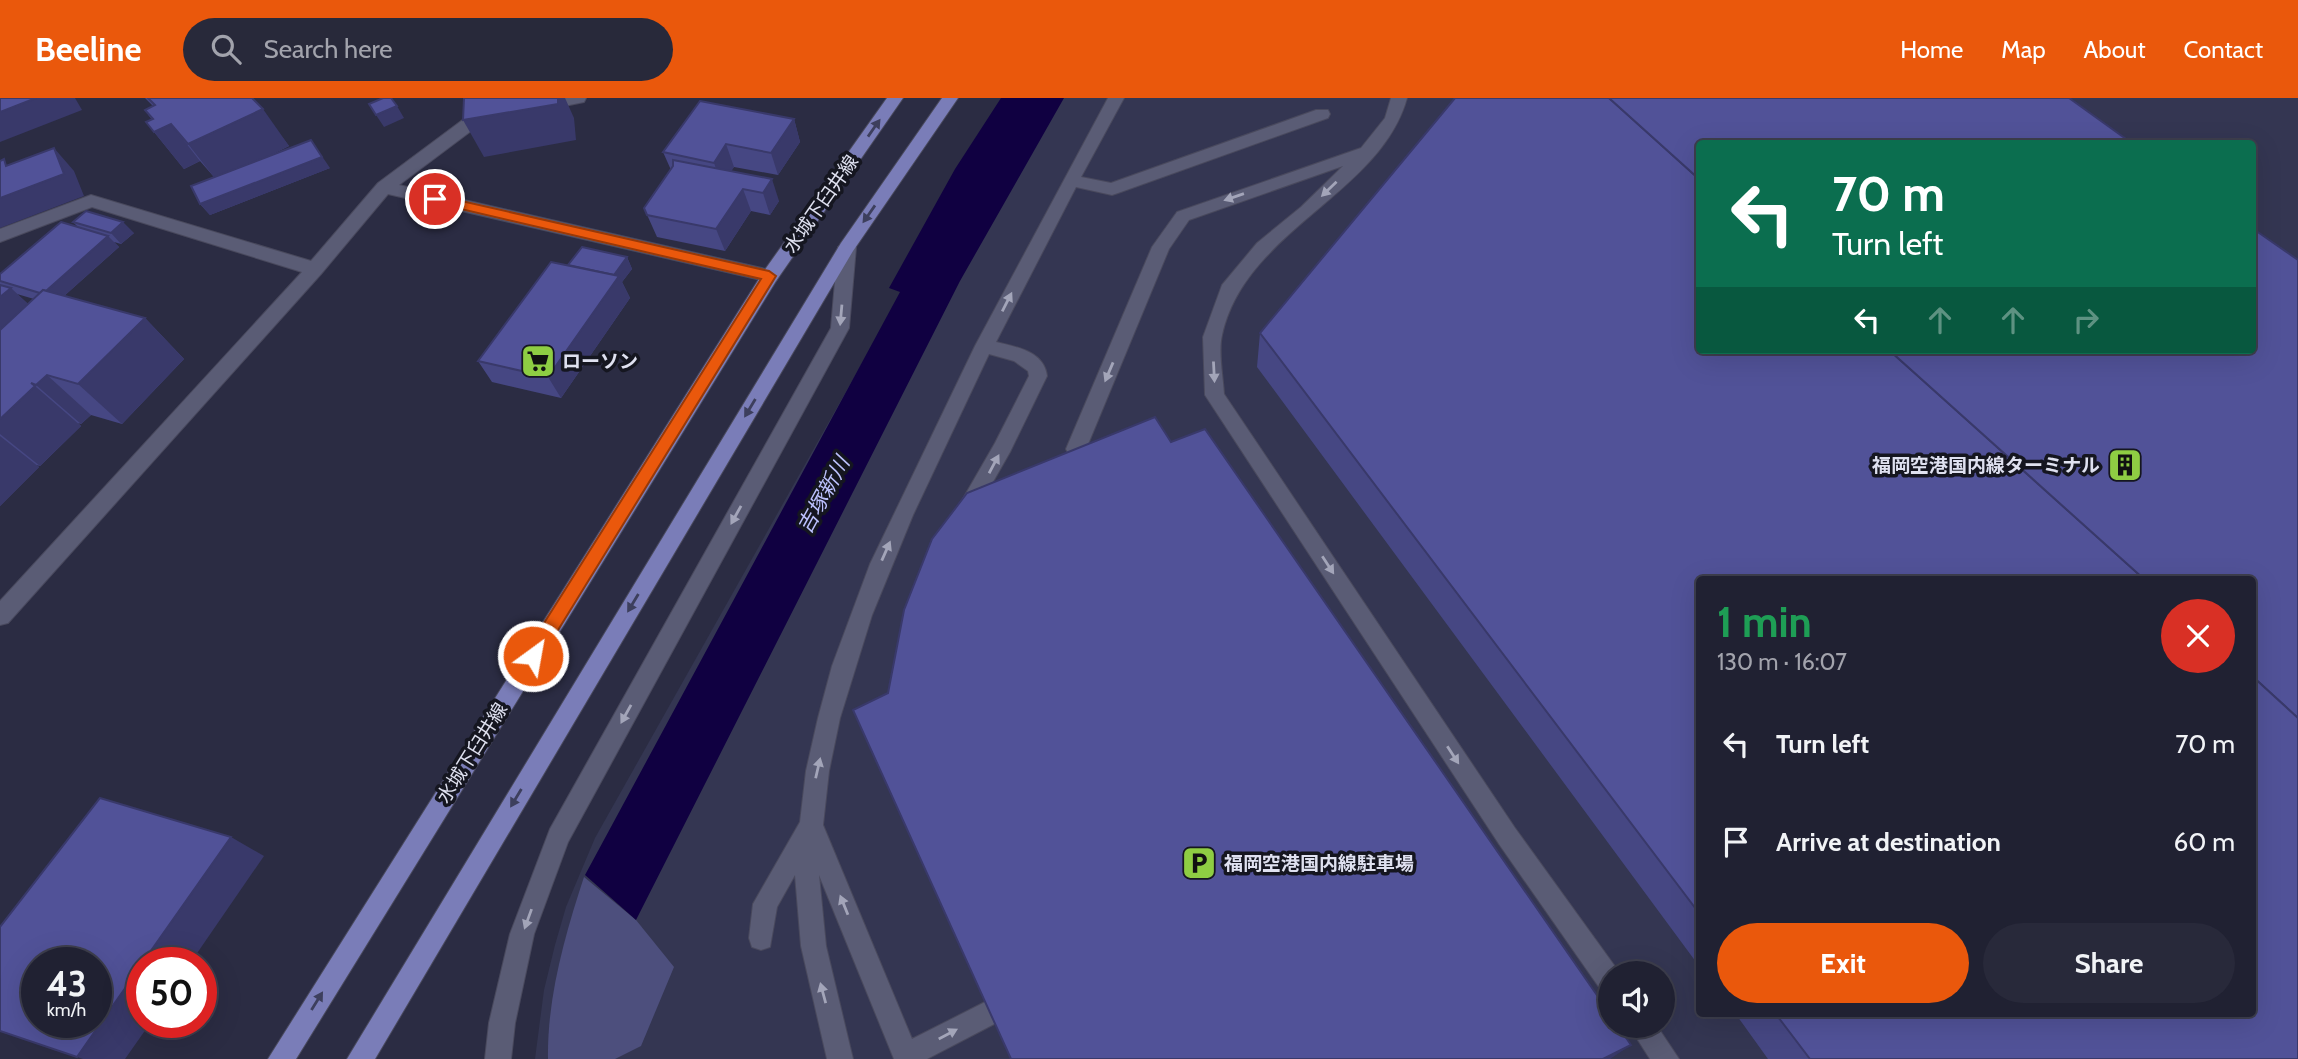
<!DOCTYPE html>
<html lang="en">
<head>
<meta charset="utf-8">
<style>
  body { margin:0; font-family:Cabin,"Noto Sans JP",sans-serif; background:#28293a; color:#f1f3f6; height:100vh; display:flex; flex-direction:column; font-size:26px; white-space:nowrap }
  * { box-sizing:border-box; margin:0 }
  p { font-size:23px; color:#a2a3ac }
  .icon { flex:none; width:38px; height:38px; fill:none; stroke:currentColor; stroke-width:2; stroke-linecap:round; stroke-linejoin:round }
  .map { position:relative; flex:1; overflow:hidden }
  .panel { position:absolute; left:1696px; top:478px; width:560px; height:441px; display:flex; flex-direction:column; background:#202132; border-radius:7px; box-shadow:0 7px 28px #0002,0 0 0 2px #3d3e4d }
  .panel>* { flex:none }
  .banner { position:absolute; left:1696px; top:42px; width:560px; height:214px; border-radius:7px; box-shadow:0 7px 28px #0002,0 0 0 2px #3d3e4d; background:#0b6e4f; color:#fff; overflow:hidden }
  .controls { position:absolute; left:1598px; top:863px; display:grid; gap:14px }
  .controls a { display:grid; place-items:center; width:77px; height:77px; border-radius:50%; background:#202132; box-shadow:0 7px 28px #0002,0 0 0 2px #3d3e4d; font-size:35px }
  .speed { position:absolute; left:21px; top:849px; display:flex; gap:14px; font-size:35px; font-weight:700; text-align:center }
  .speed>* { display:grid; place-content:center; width:91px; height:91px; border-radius:50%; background:#202132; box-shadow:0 7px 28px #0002,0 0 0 2px #3d3e4d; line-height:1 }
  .speed small { font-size:18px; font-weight:400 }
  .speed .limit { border:10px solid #d22; background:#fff; color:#111 }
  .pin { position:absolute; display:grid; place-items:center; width:60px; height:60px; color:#fff; margin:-30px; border:4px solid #fff; border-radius:50%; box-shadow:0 2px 7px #0007 }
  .me { position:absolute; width:77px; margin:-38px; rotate:32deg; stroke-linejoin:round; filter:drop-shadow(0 0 5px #0008) }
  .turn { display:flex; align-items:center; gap:24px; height:147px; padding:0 21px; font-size:32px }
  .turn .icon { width:91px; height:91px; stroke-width:2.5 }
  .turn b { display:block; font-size:49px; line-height:60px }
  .lanes { display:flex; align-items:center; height:66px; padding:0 21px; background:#0003; justify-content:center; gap:35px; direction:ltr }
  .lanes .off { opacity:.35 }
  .round { display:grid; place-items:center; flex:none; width:74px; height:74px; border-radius:37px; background:#28293a }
  .headline { display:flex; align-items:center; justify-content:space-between; height:119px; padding:0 21px }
  h1 { font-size:42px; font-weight:800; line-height:52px; color:#1e9e55 }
  .cta { display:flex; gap:14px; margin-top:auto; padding:14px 21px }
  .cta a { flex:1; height:80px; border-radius:42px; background:#ea580c; color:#fff; font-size:28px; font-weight:800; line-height:80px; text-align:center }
  .cta a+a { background:#28293a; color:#f1f3f6 }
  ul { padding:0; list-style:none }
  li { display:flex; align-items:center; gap:21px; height:98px; padding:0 21px }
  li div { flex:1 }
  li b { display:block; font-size:26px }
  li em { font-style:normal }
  header { display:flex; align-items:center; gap:42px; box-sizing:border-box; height:98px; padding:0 35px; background:#ea580c; color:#fff }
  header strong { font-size:33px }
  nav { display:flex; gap:38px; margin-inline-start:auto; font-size:24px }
  .search { width:490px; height:63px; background:#28293a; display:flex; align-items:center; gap:18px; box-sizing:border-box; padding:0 24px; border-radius:38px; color:#a2a3ac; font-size:26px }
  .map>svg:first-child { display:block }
  .built { fill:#343652; fill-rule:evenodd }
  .green { fill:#4d4f7d }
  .water { fill:#100041 }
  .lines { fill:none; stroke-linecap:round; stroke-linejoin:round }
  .minor-casing { stroke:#49495d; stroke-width:2 }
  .major-casing { stroke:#49495d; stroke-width:2 }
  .minor { fill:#5a5c75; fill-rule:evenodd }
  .major { fill:#7a7db8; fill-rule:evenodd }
  .wall { fill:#464783; fill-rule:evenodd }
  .shaded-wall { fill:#39396a }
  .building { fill:#515298; stroke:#39396a; stroke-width:2; fill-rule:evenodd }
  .oneway { fill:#3d3f5d }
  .oneway2 { fill:#a3a5b9 }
  .route { fill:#ea580c; stroke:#983908; stroke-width:2 }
  .labels { text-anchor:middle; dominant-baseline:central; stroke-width:7; stroke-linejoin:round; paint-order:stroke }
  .street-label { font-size:19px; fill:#dfe1f0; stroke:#151620 }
  .poi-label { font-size:19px; font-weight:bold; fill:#dfe1f0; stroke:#151620; text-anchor:start }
  .water-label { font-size:21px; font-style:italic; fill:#bcc1fd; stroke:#151620 }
</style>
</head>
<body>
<header>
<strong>Beeline</strong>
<div class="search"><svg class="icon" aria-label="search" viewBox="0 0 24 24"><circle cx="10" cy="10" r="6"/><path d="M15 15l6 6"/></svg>Search here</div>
<nav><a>Home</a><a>Map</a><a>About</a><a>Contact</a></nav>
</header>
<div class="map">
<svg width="2298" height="961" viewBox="0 0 2298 961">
  <rect width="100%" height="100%" fill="#2b2c43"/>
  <!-- built -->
  <path class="built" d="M1011,0H2298V961H535L544,892L555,847L566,809L595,740ZM1699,46H2252V252H1699ZM1699,481H2252V915H1699ZM1610,875H1662V928H1610Z"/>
  <!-- green -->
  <path class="green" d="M584,779L636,822L674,869L641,948L615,961H548C547,899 565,837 584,779Z"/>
  <!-- water -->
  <path class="water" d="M1001,0H1064L960,183L636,822L585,777L900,194L889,190L955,71Z"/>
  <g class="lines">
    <!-- minor casing -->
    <g class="minor-casing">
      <g id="minor">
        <path d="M553,0H586L584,4L540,13L532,8L534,4Z"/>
        <path d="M1108,0H1124L1081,79L1111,85L1316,12H1328L1330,16L1328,20L1118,95L1112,97L1076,89L996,244C1016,249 1044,253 1047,278L1010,354L974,417L967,419L960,417L957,411L995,345L1029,278L1028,273L1014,263L989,256L913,417L872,517L840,620L829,673L823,727L912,941L989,902L998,906L1002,915L998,924L927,961H894L819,777L826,848L853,961H827L801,848L795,777L777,809L770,849L761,852L752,849L749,840L753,806L800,724L806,673L818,620L832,568L870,466L975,248Z"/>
        <path d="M1391,0H1407C1380,97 1245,132 1222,237C1218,254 1223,278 1224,296L1515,730L1619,874L1610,875V896L1601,892L1499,746L1205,297L1203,239L1222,187L1257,145L1301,109L1343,68L1189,122L1169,151L1086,351L1099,376L1096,382L1089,384L1082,382L1066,351L1152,149L1177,114L1361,50L1385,20Z"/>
        <path d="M491,12L497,13L499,17L497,21L483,24L399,87L770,172L776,173L779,178L776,183L770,184L388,96L321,176L8,525L0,527V503L302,174L92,109L0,144V131L91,97L311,163L378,85L472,15Z"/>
        <path d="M847,143L856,149L849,230L568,744L534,836L515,925L511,961H485L489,925L510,836L550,731L831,230L838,149Z"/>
        <path d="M1629,928H1657L1679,961H1650Z"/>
      </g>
    </g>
    <!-- major casing -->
    <g class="major-casing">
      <g id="major">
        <path d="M887,0H903L776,183L296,961H268L764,173Z"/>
        <path d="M942,0H958L853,153L375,961H347L841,145Z"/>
      </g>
    </g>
    <!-- minor -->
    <use href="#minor" class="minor"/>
    <!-- major -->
    <use href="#major" class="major"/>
  </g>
  <!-- wall -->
  <g class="wall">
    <path d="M145,0H252L289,48L265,60L330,70L210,117L200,106L214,79L200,63L184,71L146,24L152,22L145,12L153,8Z"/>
    <path d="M1455,0H2069L2133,46H1699V252H2252V130L2298,162V961H1768L1735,915H2252V481H1699V868L1257,269L1260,235Z"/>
    <path d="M794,21L800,44L778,77L734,69L731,73L779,103L770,117L751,113L725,153L657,139L644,110L671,72L663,54Z"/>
    <path d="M73,124L134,135L121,146L114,144L119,149L64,198L145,220L184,261L122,326L91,317L81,326L78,325L81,328L40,368L36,367L39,369L0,408V176L78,129ZM17,196L34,201L28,206Z"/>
    <path d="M627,159L632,171L622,184L630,200L561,300L492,284L478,263L568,167Z"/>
  </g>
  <!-- shaded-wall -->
  <g class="shaded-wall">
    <path d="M36,0H75L82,12L0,44V14Z"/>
    <path d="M558,0H565L574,20L576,42L484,59L463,22Z"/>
    <path d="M397,8L404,20L384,29L376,17Z"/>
    <path d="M263,11L289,48L217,83L188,46Z"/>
    <path d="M794,21L800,44L778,77L771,55Z"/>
    <path d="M171,26L200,63L184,71L154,34Z"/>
    <path d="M311,42L330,70L210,117L200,106Z"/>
    <path d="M726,46L734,69L722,87L714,65Z"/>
    <path d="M54,50L74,73L84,98L0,130V100Z"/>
    <path d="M772,81L779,103L770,117L763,95Z"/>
    <path d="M743,91L751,113L725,153L716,131Z"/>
    <path d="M123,124L134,135L121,146L111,135Z"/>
    <path d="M108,138L119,149L54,207L43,196Z"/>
    <path d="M627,159L632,171L622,184L630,200L561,300L548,279L612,179Z"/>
    <path d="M11,190L42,219L0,258V199Z"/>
    <path d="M145,220L184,261L122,326L78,286Z"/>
    <path d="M47,277L91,317L81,326L36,287Z"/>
    <path d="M35,288L81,328L40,368L0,336V321Z"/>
    <path d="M0,338L39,369L0,408Z"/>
    <path d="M231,739L264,758L191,864H143Z"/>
    <path d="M142,866V924H151L125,961H83L77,959Z"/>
    <path d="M1631,947L1610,961H1603Z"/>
  </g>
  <!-- building -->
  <g class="building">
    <path d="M0,0H36L0,14Z"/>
    <path d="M148,0H252L263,11L188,46L171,26L154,34L146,24L153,21L145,12L155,7Z"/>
    <path d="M383,0H391L397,8L376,17L369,6Z"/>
    <path d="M464,0H558V6L463,22Z"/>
    <path d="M1455,0H1609L1699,81V252H1889L2144,481H1699V815L1260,235Z"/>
    <path d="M1609,0H2069L2133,46H1699V81Z"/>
    <path d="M700,3L794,21L771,55L726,46L714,65L663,54Z"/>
    <path d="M311,42L322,59L200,106L191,88Z"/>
    <path d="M54,50L64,76L0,100V63L4,61L6,68Z"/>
    <path d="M673,62L772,81L763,95L743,91L716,131L647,117L644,110L673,68Z"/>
    <path d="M86,113L123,124L111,135L73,124Z"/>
    <path d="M61,124L108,138L46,193L43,192L40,195L0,183V176Z"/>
    <path d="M2252,130L2298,162V620L2252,578V481H2144L1889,252H2252Z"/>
    <path d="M582,149L627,159L614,177L568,167Z"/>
    <path d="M551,164L619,178L548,279L478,263Z"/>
    <path d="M0,187L11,190L0,199Z"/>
    <path d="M43,192L145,220L78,286L47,277L36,287L31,285L35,288L0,321V232Z"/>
    <path d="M1155,319L1171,344L1205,331L1610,916V928H1618L1631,947L1603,961H1011L853,612L888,595L904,512L932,441L967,395Z"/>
    <path d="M2252,578L2298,620V961H1810L1775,915H2252Z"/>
    <path d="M100,700L231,739L143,864H142V866L77,959L0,933V829ZM37,864H96V924H37Z"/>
  </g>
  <!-- one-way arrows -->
  <defs><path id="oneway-solid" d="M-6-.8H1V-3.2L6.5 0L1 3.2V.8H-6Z" transform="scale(1.75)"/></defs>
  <g class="oneway">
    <use href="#oneway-solid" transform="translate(874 30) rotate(-55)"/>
    <use href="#oneway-solid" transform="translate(869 116) rotate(125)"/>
    <use href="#oneway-solid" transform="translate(750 310) rotate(121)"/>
    <use href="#oneway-solid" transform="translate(633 505) rotate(121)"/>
    <use href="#oneway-solid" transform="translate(516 700) rotate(121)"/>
    <use href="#oneway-solid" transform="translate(317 903) rotate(-58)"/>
  </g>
  <g class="oneway2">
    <use href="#oneway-solid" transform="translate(1329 91) rotate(136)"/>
    <use href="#oneway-solid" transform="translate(1234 99) rotate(161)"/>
    <use href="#oneway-solid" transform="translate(1007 204) rotate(-63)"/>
    <use href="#oneway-solid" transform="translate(841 217) rotate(95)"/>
    <use href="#oneway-solid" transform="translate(1109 274) rotate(113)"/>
    <use href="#oneway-solid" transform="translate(1214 274) rotate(87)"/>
    <use href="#oneway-solid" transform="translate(994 366) rotate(-62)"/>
    <use href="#oneway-solid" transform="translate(736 417) rotate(119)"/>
    <use href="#oneway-solid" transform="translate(886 453) rotate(-66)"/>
    <use href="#oneway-solid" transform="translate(1328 467) rotate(57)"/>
    <use href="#oneway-solid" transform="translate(626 616) rotate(119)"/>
    <use href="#oneway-solid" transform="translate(1453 657) rotate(57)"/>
    <use href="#oneway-solid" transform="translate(818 670) rotate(-77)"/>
    <use href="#oneway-solid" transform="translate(844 807) rotate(-112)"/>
    <use href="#oneway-solid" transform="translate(528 821) rotate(110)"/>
    <use href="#oneway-solid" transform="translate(823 895) rotate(-105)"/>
    <use href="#oneway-solid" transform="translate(948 936) rotate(-28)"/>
  </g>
  <!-- route -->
  <path class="route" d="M435,97L769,173L776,178L539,563L533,565L527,563L525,558L527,552L761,181L431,104V98Z"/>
  <!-- icons -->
  <defs>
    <g id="supermarket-square" transform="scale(1.75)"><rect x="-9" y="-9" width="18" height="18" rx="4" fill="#8ecd43" stroke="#151620"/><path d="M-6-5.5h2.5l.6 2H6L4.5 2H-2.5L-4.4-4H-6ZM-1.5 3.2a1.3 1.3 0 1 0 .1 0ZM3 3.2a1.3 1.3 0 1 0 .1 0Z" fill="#111"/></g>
    <g id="building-square" transform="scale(1.75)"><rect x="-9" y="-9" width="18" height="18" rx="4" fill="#8ecd43" stroke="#151620"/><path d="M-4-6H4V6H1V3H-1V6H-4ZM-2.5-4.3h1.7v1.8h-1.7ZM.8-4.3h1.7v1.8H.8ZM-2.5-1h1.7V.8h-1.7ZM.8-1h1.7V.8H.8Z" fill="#111"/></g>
    <g id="parking-square" transform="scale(1.75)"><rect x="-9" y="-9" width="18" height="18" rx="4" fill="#8ecd43" stroke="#151620"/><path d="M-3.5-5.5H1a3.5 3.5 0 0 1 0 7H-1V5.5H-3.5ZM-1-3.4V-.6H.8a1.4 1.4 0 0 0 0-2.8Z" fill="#111"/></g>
  </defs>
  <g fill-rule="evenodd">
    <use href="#supermarket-square" x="538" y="263"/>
    <use href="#building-square" x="2125" y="367"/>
    <use href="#parking-square" x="1199" y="765"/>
  </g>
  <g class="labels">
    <!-- street labels -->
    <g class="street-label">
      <text transform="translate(821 106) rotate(-55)">水城下臼井線</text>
      <text transform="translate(472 655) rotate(-58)">水城下臼井線</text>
    </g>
    <!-- poi labels -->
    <g class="poi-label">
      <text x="562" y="263">ローソン</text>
      <text x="2100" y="367" text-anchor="end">福岡空港国内線ターミナル</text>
      <text x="1224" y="765">福岡空港国内線駐車場</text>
    </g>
    <!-- water labels -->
    <g class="water-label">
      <text transform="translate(823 397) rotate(-61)">吉塚新川</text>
    </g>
  </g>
</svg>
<div class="controls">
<a><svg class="icon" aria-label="sound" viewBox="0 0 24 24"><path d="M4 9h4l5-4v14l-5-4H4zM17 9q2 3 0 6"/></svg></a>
</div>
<div class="speed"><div>43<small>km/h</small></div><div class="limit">50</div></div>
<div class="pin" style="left:435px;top:101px;background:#d93025"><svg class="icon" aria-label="arrive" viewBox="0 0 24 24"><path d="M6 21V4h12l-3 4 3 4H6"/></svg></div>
<svg class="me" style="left:533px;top:558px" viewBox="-20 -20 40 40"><circle r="17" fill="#ea580c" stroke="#fff" stroke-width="3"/><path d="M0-11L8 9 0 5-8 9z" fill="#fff"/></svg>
<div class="banner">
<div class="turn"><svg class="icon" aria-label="left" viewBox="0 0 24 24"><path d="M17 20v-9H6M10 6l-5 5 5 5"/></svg><div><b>70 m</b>Turn left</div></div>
<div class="lanes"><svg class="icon" aria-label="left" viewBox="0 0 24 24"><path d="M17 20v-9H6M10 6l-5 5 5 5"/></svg><svg class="icon off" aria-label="ahead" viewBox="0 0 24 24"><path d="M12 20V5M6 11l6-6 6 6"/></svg><svg class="icon off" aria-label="ahead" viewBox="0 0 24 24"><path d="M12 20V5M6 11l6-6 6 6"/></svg><svg class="icon off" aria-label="right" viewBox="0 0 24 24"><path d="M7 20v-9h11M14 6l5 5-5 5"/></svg></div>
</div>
<section class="panel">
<div class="headline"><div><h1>1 min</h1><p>130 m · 16:07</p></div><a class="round" style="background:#d93025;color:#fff"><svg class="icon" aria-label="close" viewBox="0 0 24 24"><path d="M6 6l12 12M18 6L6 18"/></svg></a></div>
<ul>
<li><svg class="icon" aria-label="left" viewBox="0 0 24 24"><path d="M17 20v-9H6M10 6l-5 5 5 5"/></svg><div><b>Turn left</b></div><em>70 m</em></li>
<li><svg class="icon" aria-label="arrive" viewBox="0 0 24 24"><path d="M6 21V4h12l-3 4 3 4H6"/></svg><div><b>Arrive at destination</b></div><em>60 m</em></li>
</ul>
<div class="cta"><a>Exit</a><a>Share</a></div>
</section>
</div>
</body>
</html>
